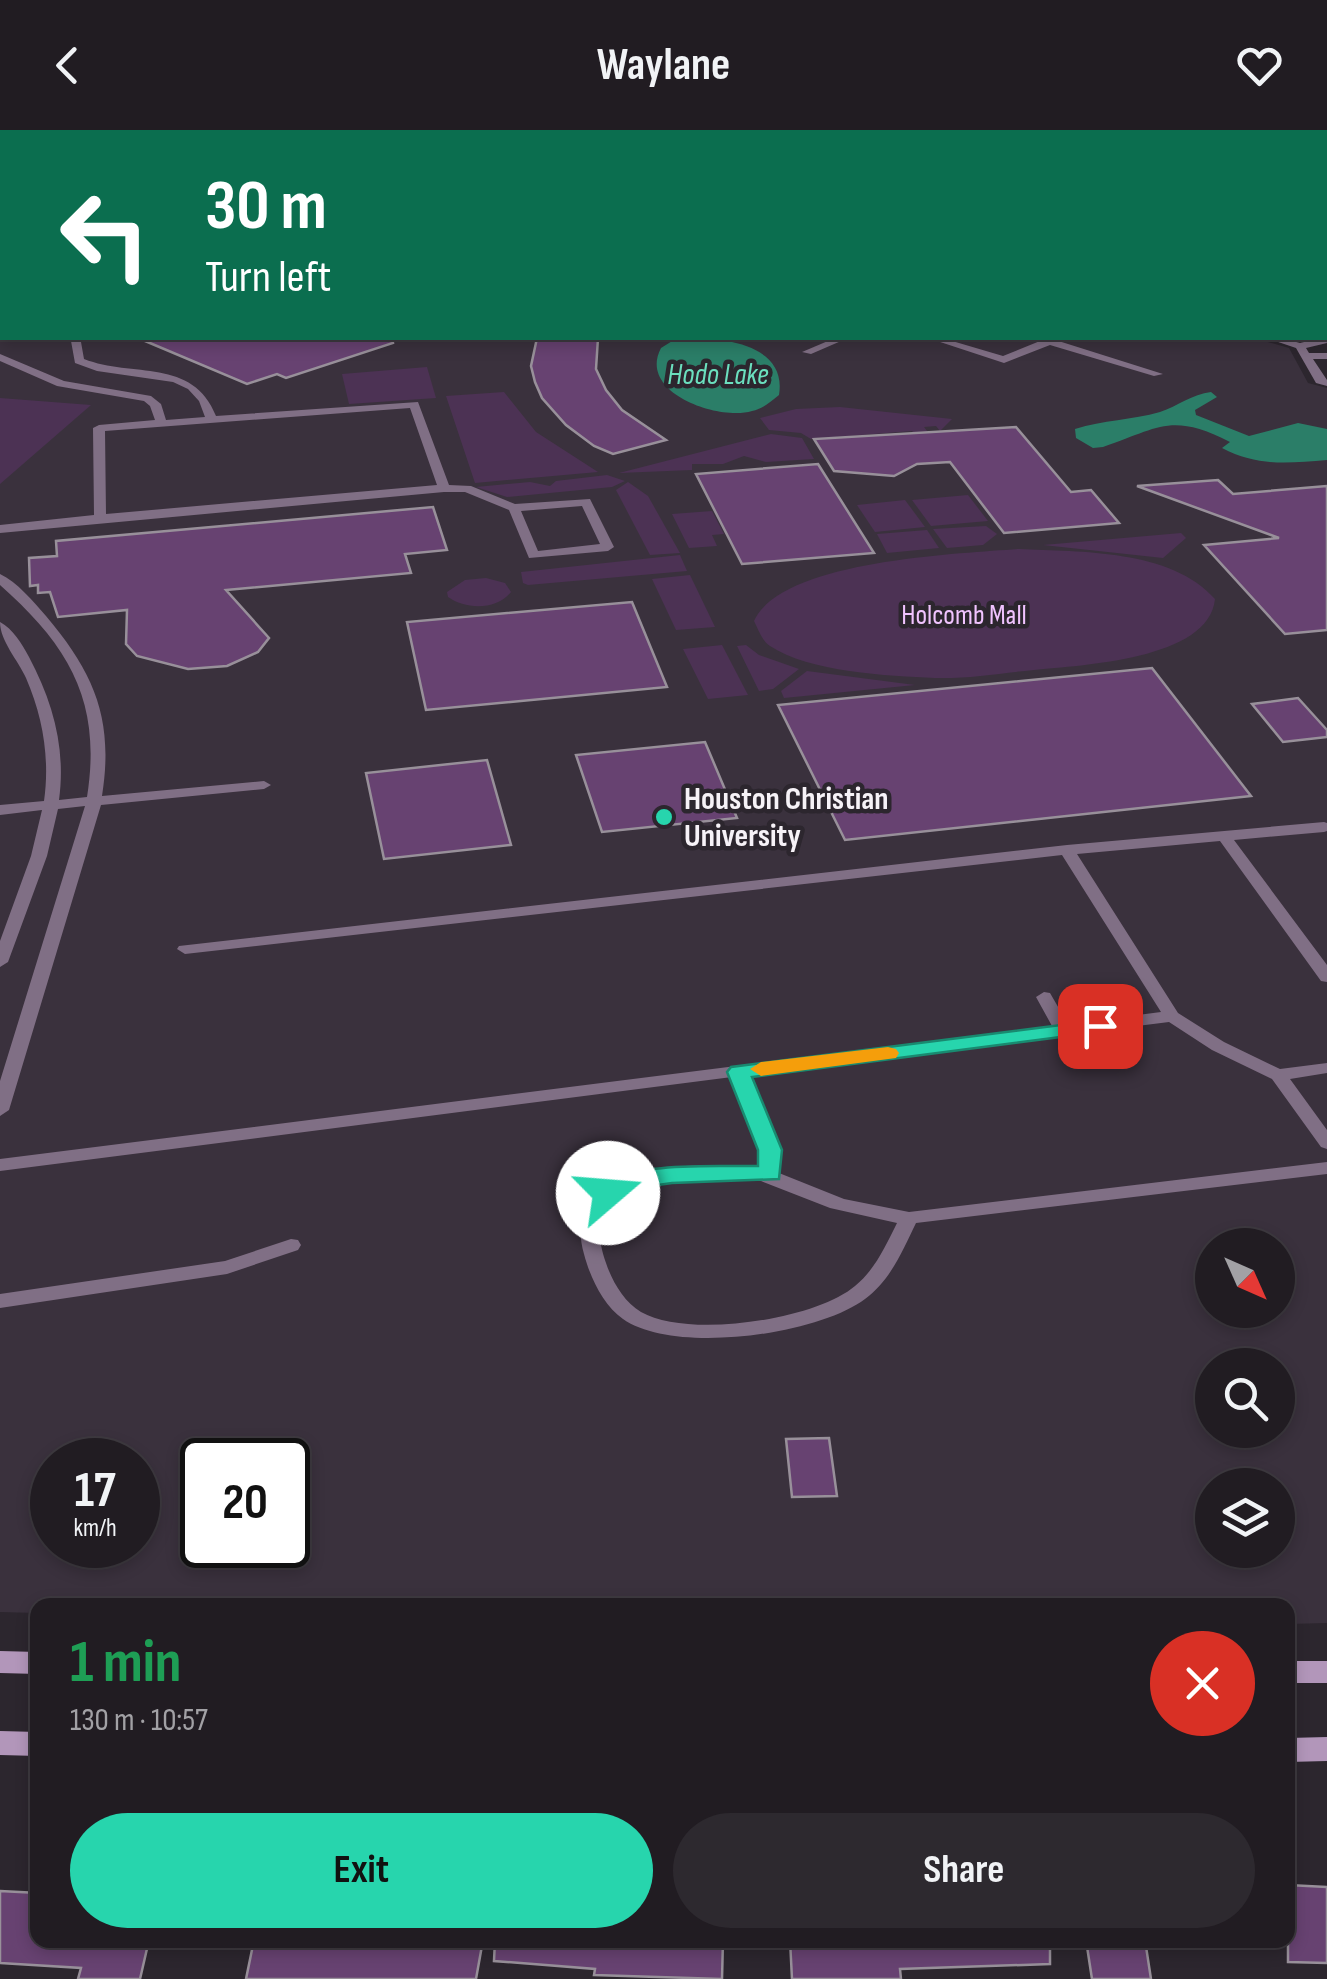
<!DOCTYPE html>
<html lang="en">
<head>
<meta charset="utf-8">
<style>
  body { margin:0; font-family:"Sofia Sans Condensed",sans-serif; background:#2d292f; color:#f1f3f6; height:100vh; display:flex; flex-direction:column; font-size:38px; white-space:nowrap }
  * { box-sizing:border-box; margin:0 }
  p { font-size:32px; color:#a2a1a5 }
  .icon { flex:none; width:55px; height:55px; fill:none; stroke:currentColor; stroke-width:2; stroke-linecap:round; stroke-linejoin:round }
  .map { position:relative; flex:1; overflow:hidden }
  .panel { position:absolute; left:30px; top:1468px; width:1265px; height:350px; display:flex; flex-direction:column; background:#211c22; border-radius:20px; box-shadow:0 5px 15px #0003,0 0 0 2px #3e3a40 }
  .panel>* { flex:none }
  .top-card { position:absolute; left:0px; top:0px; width:1328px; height:210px; box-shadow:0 5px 15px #0003,0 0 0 2px #3e3a40; background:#0b6e4f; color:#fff; overflow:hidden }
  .needle { width:65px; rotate:135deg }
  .tools { position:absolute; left:1195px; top:1098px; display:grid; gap:20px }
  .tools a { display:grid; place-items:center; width:100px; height:100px; border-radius:50%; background:#211c22; box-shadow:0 5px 15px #0003,0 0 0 2px #3e3a40; font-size:50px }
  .speed { position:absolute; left:30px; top:1308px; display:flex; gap:20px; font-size:50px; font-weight:700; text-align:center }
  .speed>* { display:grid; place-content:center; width:130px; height:130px; border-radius:50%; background:#211c22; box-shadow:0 5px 15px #0003,0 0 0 2px #3e3a40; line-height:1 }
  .speed small { font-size:25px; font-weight:400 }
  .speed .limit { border:5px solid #111; border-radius:15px; background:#fff; color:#111 }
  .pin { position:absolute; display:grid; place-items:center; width:85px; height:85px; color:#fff; margin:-42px; border-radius:20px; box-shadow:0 5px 15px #0006 }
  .me { position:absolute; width:110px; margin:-55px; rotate:72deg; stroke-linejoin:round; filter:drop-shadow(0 0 8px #0008) }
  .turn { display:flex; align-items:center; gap:35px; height:210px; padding:0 40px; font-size:45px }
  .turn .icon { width:130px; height:130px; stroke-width:2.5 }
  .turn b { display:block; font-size:70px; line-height:85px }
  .round { display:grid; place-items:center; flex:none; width:105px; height:105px; border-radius:52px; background:#2d292f }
  .overview { display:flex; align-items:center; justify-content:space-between; height:170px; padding:0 40px }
  h1 { font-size:60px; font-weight:700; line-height:75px; color:#1e9e55 }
  .cta { display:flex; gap:20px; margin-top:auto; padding:20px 40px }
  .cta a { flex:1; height:115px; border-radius:60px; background:#27d5ad; color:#111; font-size:40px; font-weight:700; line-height:115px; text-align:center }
  .cta a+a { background:#2d292f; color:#f1f3f6 }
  header { display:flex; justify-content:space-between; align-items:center; height:130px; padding:0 40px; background:#211c22; font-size:45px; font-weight:700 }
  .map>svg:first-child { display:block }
  .built { fill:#3a313d; fill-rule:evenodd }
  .green { fill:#4c3254 }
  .water { fill:#2b7e68 }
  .building { fill:#674271; stroke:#98909a; stroke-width:2.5 }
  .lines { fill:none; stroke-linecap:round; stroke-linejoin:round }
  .lane { fill:#806f85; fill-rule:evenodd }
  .street { stroke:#806f85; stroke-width:20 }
  .secondary { fill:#b296ba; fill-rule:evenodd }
  .route { fill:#27d5ad; stroke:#198a70; stroke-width:2.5 }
  .slow { fill:#f59e0b }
  .poi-dot { fill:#27d5ad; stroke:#2c262e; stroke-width:4 }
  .labels { text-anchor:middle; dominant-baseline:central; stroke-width:9; stroke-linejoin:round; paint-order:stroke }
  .far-park-label { font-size:28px; fill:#f0c3fe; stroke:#2c262e }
  .far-water-label { font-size:30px; font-style:italic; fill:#6bdfbe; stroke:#2c262e }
  .poi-label { font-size:32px; font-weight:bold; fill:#f6f2f7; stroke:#2c262e; text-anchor:start }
</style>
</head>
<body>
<header><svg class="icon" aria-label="back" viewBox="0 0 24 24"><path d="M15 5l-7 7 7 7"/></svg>Waylane<svg class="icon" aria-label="heart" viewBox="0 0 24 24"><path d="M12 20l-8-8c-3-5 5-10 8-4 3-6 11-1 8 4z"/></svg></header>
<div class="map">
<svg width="1327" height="1849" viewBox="0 0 1327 1849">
  <rect width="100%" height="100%" fill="#2c262e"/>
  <!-- built -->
  <g class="built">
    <path d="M913,0H1327V106L1325,2Z"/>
    <path d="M0,207L1254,208L1289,218L1308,253L1327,258V1493L1288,1494V1475H38L37,1483L0,1482ZM1212,1115H1278V1180H1212ZM1212,1235H1278V1300H1212ZM52,1330H138V1415H52ZM202,1330H288V1415H202ZM1212,1355H1278V1420H1212Z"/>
  </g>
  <!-- green -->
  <g class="green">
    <path d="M427,237L436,268L349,274L342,244Z"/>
    <path d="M504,262L536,302L598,342L475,353L446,266Z"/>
    <path d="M0,268L91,275L0,354Z"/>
    <path d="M840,277L952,289L940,301L936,296L924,297L940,318L925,319L912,301L811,309L801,303L769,300L760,288L796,279Z"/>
    <path d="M771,304L802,308L814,329L766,332L744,326L723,334H692V340L619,343Z"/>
    <path d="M607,345L625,351L612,357L507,367L476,357L530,352L550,356L556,351Z"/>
    <path d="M628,352L648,366L680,423L650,425L616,360Z"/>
    <path d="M968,365L988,391L931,396L912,370Z"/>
    <path d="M905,370L925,397L875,402L857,375Z"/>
    <path d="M712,381L724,404L712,405L717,416L689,418L672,384Z"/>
    <path d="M986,396L997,404L983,415L947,418L933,399Z"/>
    <path d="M927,400L939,418L887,423L877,404Z"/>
    <path d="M1181,403L1186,408L1163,428L1043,415Z"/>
    <path d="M1019,419C1080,422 1171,419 1215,469C1209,530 1081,535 1034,540C1001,543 968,549 935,548C888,546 809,542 770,516C762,511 758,499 754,491C782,430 958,424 1019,419Z"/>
    <path d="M680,425L687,441L528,455L523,453L521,442Z"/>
    <path d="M690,445L715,497L676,500L652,449Z"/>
    <path d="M486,448L505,453L511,462C497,480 466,480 448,467L447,462L465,450Z"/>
    <path d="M722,515L748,565L708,569L683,519Z"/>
    <path d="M746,515L759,525L799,539L773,559L759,561L737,516Z"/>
    <path d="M807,541L915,555L784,568L781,561Z"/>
  </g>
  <!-- water -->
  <g class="water">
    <path d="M677,208C712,207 788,210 779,265C770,272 763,279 752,281C719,291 637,263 661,218Z"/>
    <path d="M1211,262L1217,267L1195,280L1196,285L1249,306L1298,293L1327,299V330C1288,333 1258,337 1222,318L1230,312C1171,282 1159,298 1103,317L1093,318L1076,308L1075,299C1103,290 1132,290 1160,282C1178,276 1192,264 1211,262Z"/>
  </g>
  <!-- building -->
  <g class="building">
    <path d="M138,208H392L393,213L286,248L277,244L247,254Z"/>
    <path d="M537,208H598L596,239L606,260L622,280L666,310L613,324L594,316L566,295L542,268L535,252L531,236Z"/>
    <path d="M1016,297L1071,362L1091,360L1119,393L1004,403L950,332L917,334L894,346L834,341L814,309Z"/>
    <path d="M818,334L874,423L742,434L696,344Z"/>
    <path d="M1218,350L1233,364L1327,356V500L1285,504L1204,415L1279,408L1137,356Z"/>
    <path d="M433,377L447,420L405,424L411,443L226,460L269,508L258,522L227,536L188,539L137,526L126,514L127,480L58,487L50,462L38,463V455L30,456L29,428L57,426L56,411Z"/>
    <path d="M632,472L667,557L426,580L407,492Z"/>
    <path d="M1152,538L1251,666L845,710L778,575Z"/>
    <path d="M1298,568L1327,600V607L1283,612L1252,574Z"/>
    <path d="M705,612L737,688L602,702L576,625Z"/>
    <path d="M487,630L511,715L384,729L366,643Z"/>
    <path d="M829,1308L837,1366L792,1367L786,1309Z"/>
    <path d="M1288,1755L1327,1757V1833L1288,1832Z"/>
    <path d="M0,1761L38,1763V1810H149L140,1849H78L81,1838L0,1833Z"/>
    <path d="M254,1810H483L476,1849H246Z"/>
    <path d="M495,1810H723L722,1849L594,1845L595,1839L494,1831Z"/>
    <path d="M790,1810H1050V1834L900,1839L901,1849H792Z"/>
    <path d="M1086,1810H1145L1151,1849H1092Z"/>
  </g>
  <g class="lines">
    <!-- lane -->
    <g class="lane">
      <rect x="1325" y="90" width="2" height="6"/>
      <rect x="1325" y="144" width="2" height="6"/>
      <rect x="1325" y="182" width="2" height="6"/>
      <path d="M1325,207L1327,213L1306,218L1309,223H1327V229H1313L1327,250V256L1316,253L1296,218L1266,208H1281L1300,213Z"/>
      <path d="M74,208H86L81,212L84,229C132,248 193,227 216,286L418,272L449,355L471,356L515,374L590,369L614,417L608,421L529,428L509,380L465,362H444L0,403V395L94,385L93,298L99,295L155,290L150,276L144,271L57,256L0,231V224L64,251L151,266L161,274L166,290L205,287L199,271L188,259L173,252L97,241L75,233L71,211ZM410,278L437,355L106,384L105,301ZM582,376L600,414L538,421L521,381Z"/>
      <path d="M835,208H848L811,224L802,222Z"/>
      <path d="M928,208H942L1003,226L1040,211L1035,208H1049L1163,244L1154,246L1050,215L1004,233Z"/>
      <path d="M0,444C17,452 33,471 46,486C95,544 114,590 102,666L264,651L271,655L264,659L101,675L9,980L0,986V951L85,676L58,679L47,726L8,832L0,837V811L31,726L42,680L0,685V675L44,671C50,629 43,587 26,548C18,530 0,511 0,492C13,499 22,514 29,527C53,572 66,619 59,670L87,667C102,572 70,517 0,455Z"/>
      <path d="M1324,692L1327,693V701L1324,702L1234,710L1327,835V852L1321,851L1220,711L1077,724L1178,883L1224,912L1280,939L1327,933V943L1290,949L1327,1000V1019L1321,1017L1272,949L1212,920L1169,892L749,945L779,1020V1043L844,1069L909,1082L1327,1032V1044L916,1093C903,1120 890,1151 865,1169C817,1205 674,1225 623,1189C603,1175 590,1147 584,1124C557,1030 701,1030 761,1039V1020L732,947L0,1041V1029L1052,896L1036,867L1044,862L1050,863L1068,894L1161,882L1062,725L185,824L177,819L179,816L1067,715ZM708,1048L761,1051L830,1078L897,1093C886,1115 875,1140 855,1156C815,1190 688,1209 641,1182C624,1172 612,1151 606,1133C578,1054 650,1051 708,1048Z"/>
      <path d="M291,1109L298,1110L301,1115L298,1120L227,1144L0,1178V1164L225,1131Z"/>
    </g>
    <!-- street -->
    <g class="street">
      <path d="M390,0L399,2"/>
      <path d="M260,2L270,0"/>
      <path d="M0,69L2,68"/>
    </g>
    <!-- secondary -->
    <g class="secondary">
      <rect x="0" y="166" width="2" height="6"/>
      <rect x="0" y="189" width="2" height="6"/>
      <path d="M0,1521L38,1522V1544L0,1543Z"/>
      <rect x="1288" y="1531" width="39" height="22"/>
      <path d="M0,1601L38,1602V1626L0,1625Z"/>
      <path d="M1327,1607V1631L1288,1632V1608Z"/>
    </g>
  </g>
  <!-- route -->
  <path class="route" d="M1100,890L1111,896L1107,901L752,947L782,1020L779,1049L672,1053L637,1058L608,1071L595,1063C622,1029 718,1037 758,1036V1020L727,942L731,937Z"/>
  <!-- slow -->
  <path class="slow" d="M888,917L896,919L899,923L896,928L761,946L750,939L761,932Z"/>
  <!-- markers -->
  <circle class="poi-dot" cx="664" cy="687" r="10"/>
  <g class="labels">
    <!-- far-park labels -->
    <g class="far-park-label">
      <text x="964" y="485">Holcomb Mall</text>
    </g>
    <!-- far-water labels -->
    <g class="far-water-label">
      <text x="718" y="245">Hodo Lake</text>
    </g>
    <!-- poi labels -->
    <g class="poi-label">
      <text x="684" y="669">Houston Christian<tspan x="684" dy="37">University</tspan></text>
    </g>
  </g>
</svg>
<div class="tools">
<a><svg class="needle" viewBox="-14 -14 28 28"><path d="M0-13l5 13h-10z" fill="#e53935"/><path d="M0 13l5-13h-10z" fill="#a2a1a5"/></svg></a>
<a><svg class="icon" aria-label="search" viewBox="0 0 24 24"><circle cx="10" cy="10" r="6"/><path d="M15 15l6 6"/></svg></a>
<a><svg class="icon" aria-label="layers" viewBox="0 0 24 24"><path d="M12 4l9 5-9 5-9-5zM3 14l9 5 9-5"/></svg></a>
</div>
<div class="speed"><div>17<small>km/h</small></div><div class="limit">20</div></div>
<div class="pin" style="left:1100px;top:896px;background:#d93025"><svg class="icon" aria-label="arrive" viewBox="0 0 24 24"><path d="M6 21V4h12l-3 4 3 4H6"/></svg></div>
<svg class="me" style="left:608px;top:1063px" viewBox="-20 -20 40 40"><circle r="19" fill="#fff"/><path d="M0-13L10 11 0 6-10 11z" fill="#27d5ad"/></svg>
<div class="top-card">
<div class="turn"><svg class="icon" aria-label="left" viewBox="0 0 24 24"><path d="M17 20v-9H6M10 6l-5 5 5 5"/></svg><div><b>30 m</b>Turn left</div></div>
</div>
<section class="panel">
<div class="overview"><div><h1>1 min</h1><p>130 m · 10:57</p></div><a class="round" style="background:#d93025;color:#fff"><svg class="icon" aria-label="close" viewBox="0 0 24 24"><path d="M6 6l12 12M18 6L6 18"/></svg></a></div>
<div class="cta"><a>Exit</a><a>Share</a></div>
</section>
</div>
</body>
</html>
